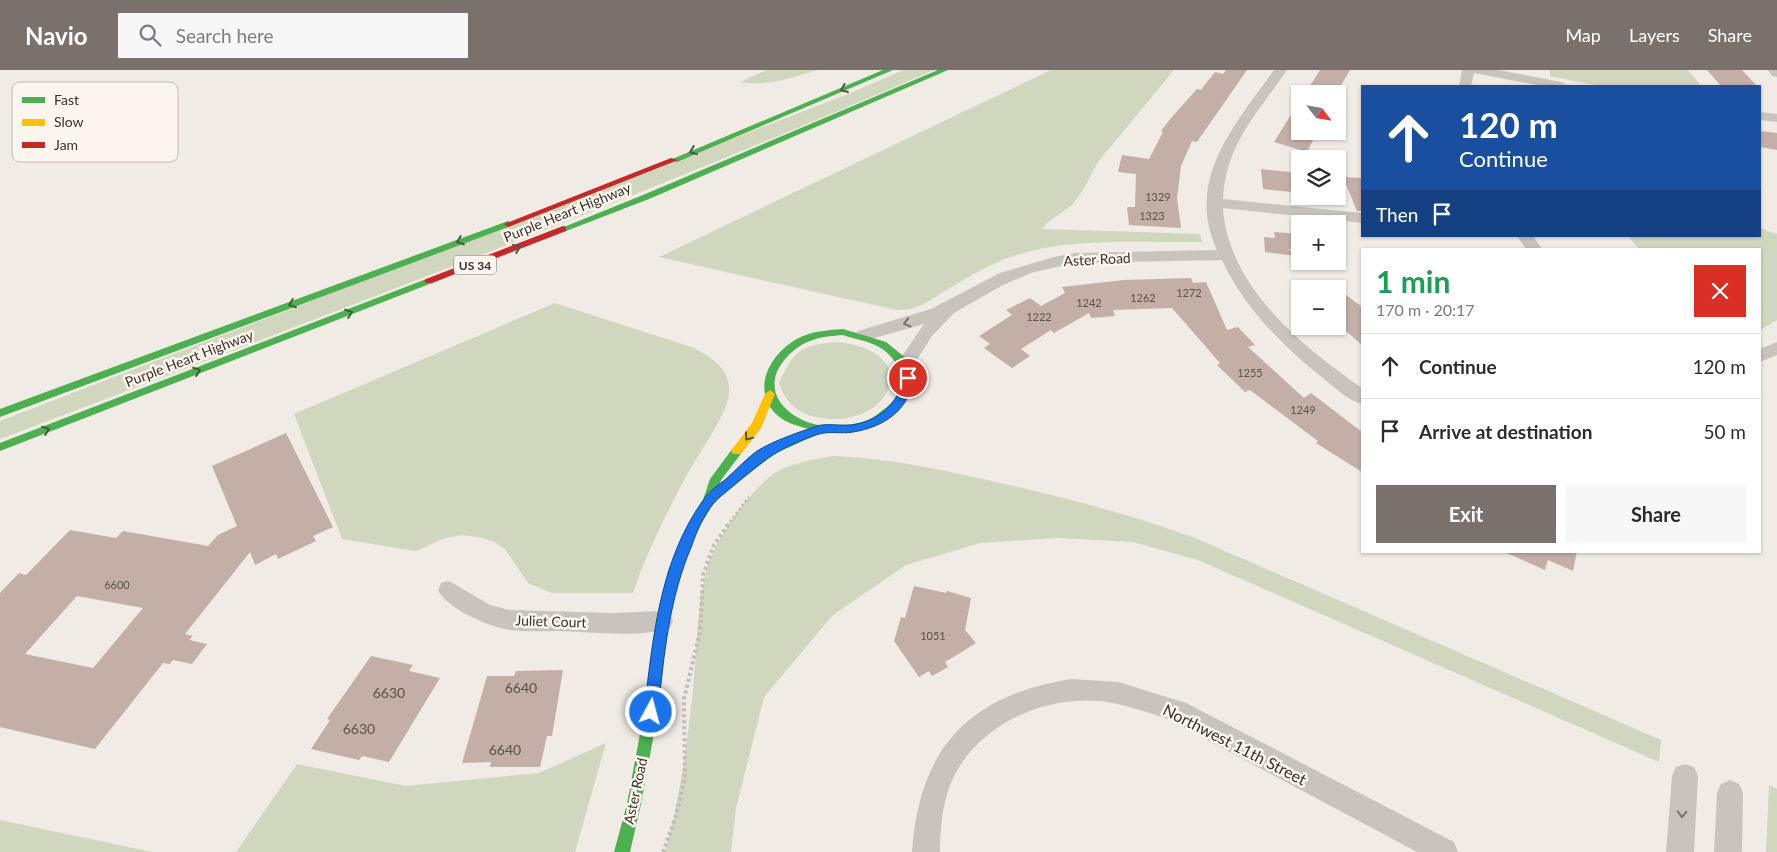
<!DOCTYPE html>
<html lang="en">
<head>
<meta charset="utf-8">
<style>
  body { margin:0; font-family:Lato,sans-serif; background:#f7f7f7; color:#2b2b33; height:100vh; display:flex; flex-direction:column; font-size:19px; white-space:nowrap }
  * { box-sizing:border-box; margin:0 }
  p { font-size:16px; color:#7c7c81 }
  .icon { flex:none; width:28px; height:28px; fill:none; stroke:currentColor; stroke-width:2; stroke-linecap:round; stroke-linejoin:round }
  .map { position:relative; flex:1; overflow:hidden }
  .panel { position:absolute; left:1361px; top:178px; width:400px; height:305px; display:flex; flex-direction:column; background:#fff; border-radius:0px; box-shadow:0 1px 4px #0004 }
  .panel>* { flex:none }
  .guide { position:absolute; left:1361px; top:15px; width:400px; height:152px; border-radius:0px; box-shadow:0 1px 4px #0004; background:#1a4fa0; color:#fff; overflow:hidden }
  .needle { width:32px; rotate:121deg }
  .controls { position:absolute; left:1291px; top:15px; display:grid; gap:10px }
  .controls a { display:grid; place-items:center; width:55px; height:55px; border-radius:0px; background:#fff; box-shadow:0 1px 4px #0004; font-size:25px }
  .pin { position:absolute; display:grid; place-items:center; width:42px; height:42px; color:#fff; margin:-21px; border:2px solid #fff; border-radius:50%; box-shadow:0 1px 5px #0007 }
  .me { position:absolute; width:55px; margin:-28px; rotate:7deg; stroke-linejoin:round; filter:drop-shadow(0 0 4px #0008) }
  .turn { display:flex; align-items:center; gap:18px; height:105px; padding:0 15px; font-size:22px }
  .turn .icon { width:65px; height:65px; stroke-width:2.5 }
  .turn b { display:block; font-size:35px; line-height:42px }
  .then { display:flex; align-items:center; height:48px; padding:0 15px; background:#0003; gap:10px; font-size:19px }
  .round { display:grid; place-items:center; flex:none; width:52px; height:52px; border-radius:0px; background:#f7f7f7 }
  .overview { display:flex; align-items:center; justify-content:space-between; height:85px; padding:0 15px }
  h1 { font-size:30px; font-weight:700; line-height:38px; color:#1e9e55 }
  .cta { display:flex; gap:10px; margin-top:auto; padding:10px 15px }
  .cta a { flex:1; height:58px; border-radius:0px; background:#7a716c; color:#fff; font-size:20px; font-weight:700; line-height:58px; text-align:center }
  .cta a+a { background:#f7f7f7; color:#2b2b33 }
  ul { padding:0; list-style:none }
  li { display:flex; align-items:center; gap:15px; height:65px; padding:0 15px; border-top:1px solid #e1e1e2 }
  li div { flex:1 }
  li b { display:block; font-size:19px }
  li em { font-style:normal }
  header { display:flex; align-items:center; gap:30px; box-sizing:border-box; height:70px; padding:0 25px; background:#7a716c; color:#fff }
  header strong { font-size:24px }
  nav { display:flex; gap:28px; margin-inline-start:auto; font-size:18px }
  .search { width:350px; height:45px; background:#f7f7f7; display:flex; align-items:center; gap:12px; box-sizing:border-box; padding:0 18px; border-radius:0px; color:#7c7c81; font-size:19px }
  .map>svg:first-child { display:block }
  .green { fill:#d1d6bf }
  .building { fill:#c3afa7; fill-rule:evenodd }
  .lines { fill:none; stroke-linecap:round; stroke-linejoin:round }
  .path-far1 { stroke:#c2bbb6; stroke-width:3; stroke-dasharray:2.5 2.5; stroke-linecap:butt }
  .path { stroke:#c2bbb6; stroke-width:4; stroke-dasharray:3 3; stroke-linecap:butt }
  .street { fill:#c9c3be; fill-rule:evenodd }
  .fast { fill:#4caf50; fill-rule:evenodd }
  .slow { fill:#ffc107; fill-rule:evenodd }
  .jam { fill:#c62828; fill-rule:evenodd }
  .oneway { stroke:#415c38 }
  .oneway2 { stroke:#7b726d }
  .route { fill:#1a73e8; stroke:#114b97 }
  .labels { text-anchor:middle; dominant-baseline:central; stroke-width:5; stroke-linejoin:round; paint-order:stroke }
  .number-label { font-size:11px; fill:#5d504a }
  .shield { fill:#fbf5ee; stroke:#756b66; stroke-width:1 }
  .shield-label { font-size:12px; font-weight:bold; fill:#3b302b }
  .street-label { font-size:14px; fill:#3b302b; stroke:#fbf5ee }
  .near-number-label { font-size:14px; fill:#5d504a }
  .near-street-label { font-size:16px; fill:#3b302b; stroke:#fbf5ee }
  .key { fill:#fbf5ee; stroke:#c1bab4; stroke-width:1 }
  .key-label { font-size:14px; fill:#3b302b }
</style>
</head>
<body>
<header>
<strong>Navio</strong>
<div class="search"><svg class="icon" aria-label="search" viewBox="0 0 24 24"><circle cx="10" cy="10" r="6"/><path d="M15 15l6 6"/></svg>Search here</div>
<nav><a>Map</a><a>Layers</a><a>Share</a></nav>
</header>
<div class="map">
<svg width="1777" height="782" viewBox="0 0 1777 782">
  <rect width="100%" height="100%" fill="#f0ebe5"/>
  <!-- green -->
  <g class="green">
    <path d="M767,0H817C791,8 767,17 740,12Z"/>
    <path d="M904,0H934C626,133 313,250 0,369V351L848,24Z"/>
    <path d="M1051,0H1174L1098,92L1083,120L1072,135L1047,153L1042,159L1200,164L1202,172C1140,173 1064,166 1005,189C977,200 950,218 924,234L911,239L897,240L659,187Z"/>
    <path d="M1550,0H1688L1701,16H1599L1550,6Z"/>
    <path d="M1760,158L1777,164V250L1760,260V179H1639L1628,166H1760Z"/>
    <path d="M555,233L691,277C710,286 732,299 729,324C727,344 700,382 689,401C668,440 647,481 633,523H551L528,513L505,479L493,471L477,467L463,465L445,468L416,481L342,469L294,344Z"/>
    <path d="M836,272C929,280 890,363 816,347C797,343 785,332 779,313C794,281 799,276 836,272Z"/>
    <path d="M833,386C891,388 948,401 1005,414C1070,429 1133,445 1195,468L1661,670L1659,692L1198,490L1133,472L1058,468L980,473L906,495L833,545L764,627L736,738L731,782H665C679,733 686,680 692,629C697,586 696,543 706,501C712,473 756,410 782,399C798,392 816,389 833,386Z"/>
    <path d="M606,673L575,782H236L297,694L406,716L539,703Z"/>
    <path d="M1769,715L1777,719V782H1766Z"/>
    <path d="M0,750L152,782H0Z"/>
  </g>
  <!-- building -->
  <g class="building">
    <path d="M1226,0H1247L1197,72L1192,71L1181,96L1177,128L1181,158L1129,155L1127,137H1135L1136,104L1118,102L1122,85L1149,89L1163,62L1161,61L1171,48L1197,19L1201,20L1203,17L1215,2L1223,4Z"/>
    <path d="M1320,0H1350L1336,24H1305Z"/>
    <path d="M1707,0H1742L1757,16H1721Z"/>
    <path d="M1300,30V61H1318L1307,82L1274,72Z"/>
    <path d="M1760,61L1777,63V80L1760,77Z"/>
    <path d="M1261,99L1300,103V123L1263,119Z"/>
    <path d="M1343,107L1362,108V141H1357Z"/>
    <path d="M1274,162L1300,164V180L1288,179L1297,186L1265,182L1264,167L1275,168Z"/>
    <path d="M1191,208L1193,213L1206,212L1227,260L1238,257L1255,275L1248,277L1304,328L1311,323L1362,362V402L1316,373L1318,371L1250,320L1245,322L1217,295L1220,293L1172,238L1113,240L1115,246L1091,248L1089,243L1054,263L1051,260L1021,279L1030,286L1012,298L984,278L990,274L979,266L1012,245L1006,240L1030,228L1041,236L1065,223L1062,217L1124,210Z"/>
    <path d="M1338,219L1362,237V275L1338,254Z"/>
    <path d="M286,363L333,457L313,466L316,471L278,489L276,484L255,495L250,482L185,564L193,566L189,570L207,574L192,594L173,590L170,594L163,593L95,679L0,657V523L19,503L26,505L70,460L116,468L123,461L208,476L218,465L237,456L212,396ZM77,526L143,538L93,598L25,584Z"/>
    <path d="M1502,481H1577L1573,501L1548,490L1545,500Z"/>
    <path d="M914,516L946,523L947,521L971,528L965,560L976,573L945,592L948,597L932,606L929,601L919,607L894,571L901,547L905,548Z"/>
    <path d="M371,586L413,595L409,601L440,608L389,692L362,686L359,690L311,679L330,650L327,649Z"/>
    <path d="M563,600L552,666H547L540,697H490L491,692L462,693L487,606H514L516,601Z"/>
  </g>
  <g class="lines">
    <!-- path-far1 -->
    <path class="path-far1" d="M727,456L749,427"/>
    <!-- path -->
    <path class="path" d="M663,782L676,746L685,708L684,629L700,562L703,505L714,475L728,455"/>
    <!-- street -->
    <g class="street">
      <path d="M1274,0H1287C1257,44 1226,74 1223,129L1362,143V153L1223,138C1228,217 1303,277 1362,318V334C1349,331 1335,318 1324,309C1283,276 1244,238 1222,190L1074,193L1031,203L1003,215L954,243L932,266L911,299L905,301L899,299L896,295L924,254L864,271L858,269L855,265L858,261L931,239L1000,203L1054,187L1074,183L1217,180C1184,109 1236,54 1274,0Z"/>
      <path d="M1462,0H1498L1561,12L1568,16H1542L1474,3L1471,16H1459Z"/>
      <path d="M1768,0H1777V7L1772,6Z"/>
      <path d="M1760,42L1777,44V52L1760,50Z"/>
      <path d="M1517,166H1533L1542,179H1526Z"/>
      <path d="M1777,272V285L1760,292V279Z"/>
      <path d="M449,511L490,535L509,540L614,543L662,541L670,544L673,551L670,558C642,568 590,562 559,561C543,561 526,562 510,560C489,557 447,539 438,520L441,513Z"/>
      <path d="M1072,609L1118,612L1186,633L1454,772L1458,782H1417L1170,650C1147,642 1124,634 1100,631C1039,626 971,658 949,718C942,738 940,761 940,782H912C919,678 969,625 1072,609Z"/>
      <path d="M1685,694L1694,697L1698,706L1694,782H1666L1672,706L1676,697Z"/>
      <path d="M1730,710L1739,714L1743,723L1742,782H1714L1717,723L1721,714Z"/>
    </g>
    <!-- fast -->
    <g class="fast">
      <path d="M883,0H893L677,92L670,90Z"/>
      <path d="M938,0H948L649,129L566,161L563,162L559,159L643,125Z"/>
      <path d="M508,151L512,154L511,156L0,347V339Z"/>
      <path d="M429,208L434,211L432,213L0,381V373Z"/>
      <path d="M843,259L886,272L907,289L913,312L903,334L884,351L858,361L821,363L774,384L731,418H723L721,415L723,412L766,378L809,359C798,356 786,353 777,345C749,319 772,280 801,267C814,261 829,260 843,259ZM843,265C854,269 869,271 879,277C898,288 910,312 894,330C890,335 884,339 879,343C869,352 853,355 840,355C835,355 830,357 825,356C788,352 756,320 787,287C794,279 803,273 813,270C822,266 833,266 843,265Z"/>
      <path d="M737,377L743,381L721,410L715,431L698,459L680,501L668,551L658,642L641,734L630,782H614L627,734L644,642L656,551L668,501L687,457L703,430L710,409L733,378Z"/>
    </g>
    <!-- slow -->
    <path class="slow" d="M770,320L775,324L761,358L741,384H733L731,381L733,378L752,353L765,324Z"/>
    <!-- jam -->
    <g class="jam">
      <path d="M671,88L678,90L511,156L508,157L504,154Z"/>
      <path d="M563,156L566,157V161L432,213H426L424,211L426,209Z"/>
    </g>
  </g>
  <!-- one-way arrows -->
  <defs><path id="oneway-chevron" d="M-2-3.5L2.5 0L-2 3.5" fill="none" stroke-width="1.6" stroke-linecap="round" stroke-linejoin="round" transform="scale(1.25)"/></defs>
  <g class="oneway">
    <use href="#oneway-chevron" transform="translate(844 19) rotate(157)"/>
    <use href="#oneway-chevron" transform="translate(693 81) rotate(158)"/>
    <use href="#oneway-chevron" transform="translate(460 171) rotate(159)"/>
    <use href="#oneway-chevron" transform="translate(517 178) rotate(-22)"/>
    <use href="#oneway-chevron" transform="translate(292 234) rotate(159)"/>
    <use href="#oneway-chevron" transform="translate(349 243) rotate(-21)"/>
    <use href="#oneway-chevron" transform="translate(197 301) rotate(-21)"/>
    <use href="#oneway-chevron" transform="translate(46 360) rotate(-21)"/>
    <use href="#oneway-chevron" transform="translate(748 367) rotate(128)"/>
  </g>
  <g class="oneway2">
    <use href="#oneway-chevron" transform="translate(907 253) rotate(163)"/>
    <use href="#oneway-chevron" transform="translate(1682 744) rotate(93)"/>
  </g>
  <!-- route -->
  <path class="route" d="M908,305L914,308C909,340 884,357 853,362C842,364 830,361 819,364C781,376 762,391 732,417C726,422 718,428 713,434C703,446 697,461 692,475C669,529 664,584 658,642L656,646L651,648L646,646L644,642C653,569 659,491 704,429C709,421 719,415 726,409C736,400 746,389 757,381C775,370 797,363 817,356C827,353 840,356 851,355C877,352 899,334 903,308Z"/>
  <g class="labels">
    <!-- number labels -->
    <g class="number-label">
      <text x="1158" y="126">1329</text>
      <text x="1152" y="145">1323</text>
      <text x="1189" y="222">1272</text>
      <text x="1143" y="227">1262</text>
      <text x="1089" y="232">1242</text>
      <text x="1039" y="246">1222</text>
      <text x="1250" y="302">1255</text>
      <text x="1303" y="339">1249</text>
      <text x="117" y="514">6600</text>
      <text x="933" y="565">1051</text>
    </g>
    <!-- shield labels -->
    <rect class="shield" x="454" y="185.5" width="42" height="19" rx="4"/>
    <g class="shield-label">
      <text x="475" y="195">US 34</text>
    </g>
    <!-- street labels -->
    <g class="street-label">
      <text transform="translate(567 142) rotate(-22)">Purple Heart Highway</text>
      <text transform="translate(1097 189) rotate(-3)">Aster Road</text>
      <text transform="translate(189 288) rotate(-21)">Purple Heart Highway</text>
      <text transform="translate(551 551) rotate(2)">Juliet Court</text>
      <text transform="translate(635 721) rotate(-78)">Aster Road</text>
    </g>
    <!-- near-number labels -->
    <g class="near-number-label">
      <text x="521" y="617">6640</text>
      <text x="389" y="622">6630</text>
      <text x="359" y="658">6630</text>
      <text x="505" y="679">6640</text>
    </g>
    <!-- near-street labels -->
    <g class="near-street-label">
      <text transform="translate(1235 674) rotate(27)">Northwest 11th Street</text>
    </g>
  </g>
  <!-- legend -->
  <rect x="12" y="12" width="166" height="80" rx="8" class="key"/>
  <rect x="22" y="27" width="23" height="6" fill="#4caf50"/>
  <rect x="22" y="49" width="23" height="7" fill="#ffc107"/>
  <rect x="22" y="72" width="23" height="6" fill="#c62828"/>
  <g class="key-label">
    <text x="54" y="35">Fast</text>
    <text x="54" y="57">Slow</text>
    <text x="54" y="80">Jam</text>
  </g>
</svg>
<div class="controls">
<a><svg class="needle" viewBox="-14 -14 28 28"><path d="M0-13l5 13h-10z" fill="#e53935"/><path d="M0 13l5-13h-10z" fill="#7c7c81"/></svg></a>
<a><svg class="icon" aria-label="layers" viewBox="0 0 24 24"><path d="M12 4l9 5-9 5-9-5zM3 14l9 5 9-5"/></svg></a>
<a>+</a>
<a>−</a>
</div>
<div class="pin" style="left:908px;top:308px;background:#d93025"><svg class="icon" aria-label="arrive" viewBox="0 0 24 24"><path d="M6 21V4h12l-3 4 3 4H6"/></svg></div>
<svg class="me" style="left:651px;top:642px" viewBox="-20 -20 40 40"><circle r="17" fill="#1a73e8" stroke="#fff" stroke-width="3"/><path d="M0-11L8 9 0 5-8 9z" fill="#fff"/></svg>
<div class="guide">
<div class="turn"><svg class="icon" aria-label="ahead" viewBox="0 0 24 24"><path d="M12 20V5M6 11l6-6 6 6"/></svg><div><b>120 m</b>Continue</div></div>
<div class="then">Then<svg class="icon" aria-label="arrive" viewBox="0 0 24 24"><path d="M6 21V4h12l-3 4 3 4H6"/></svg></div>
</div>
<section class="panel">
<div class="overview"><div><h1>1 min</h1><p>170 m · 20:17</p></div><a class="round" style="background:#d93025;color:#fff"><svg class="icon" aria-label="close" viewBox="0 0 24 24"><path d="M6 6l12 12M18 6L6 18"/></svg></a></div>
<ul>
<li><svg class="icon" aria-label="ahead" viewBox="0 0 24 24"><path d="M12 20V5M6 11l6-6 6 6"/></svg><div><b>Continue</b></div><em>120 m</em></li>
<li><svg class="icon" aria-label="arrive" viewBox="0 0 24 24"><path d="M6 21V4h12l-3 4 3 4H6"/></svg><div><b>Arrive at destination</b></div><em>50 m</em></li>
</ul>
<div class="cta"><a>Exit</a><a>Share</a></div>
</section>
</div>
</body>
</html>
